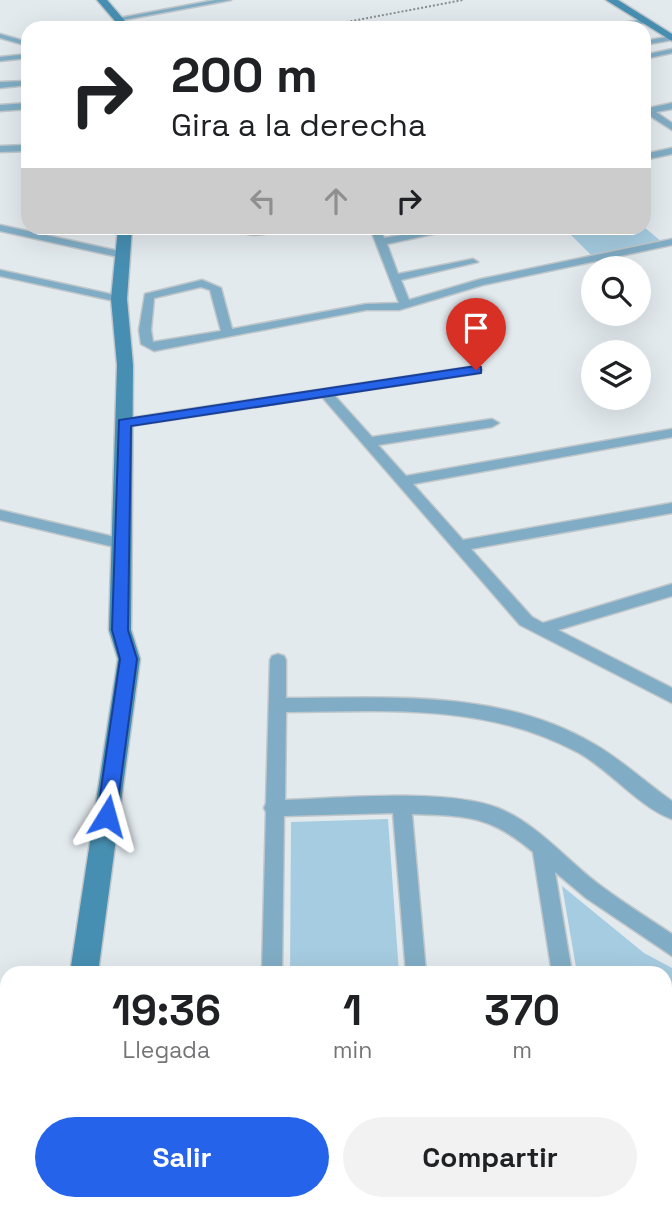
<!DOCTYPE html>
<html lang="es">
<head>
<meta charset="utf-8">
<style>
  body { margin:0; font-family:"Space Grotesk",sans-serif; background:#f2f2f2; color:#202124; height:100vh; display:flex; flex-direction:column; font-size:26px; white-space:nowrap }
  * { box-sizing:border-box; margin:0 }
  p { font-size:23px; color:#757577 }
  .icon { flex:none; width:38px; height:38px; fill:none; stroke:currentColor; stroke-width:2; stroke-linecap:round; stroke-linejoin:round }
  .map { position:relative; flex:1; overflow:hidden }
  .panel { position:absolute; left:0px; top:966px; width:672px; height:245px; display:flex; flex-direction:column; background:#fff; border-radius:21px 21px 0 0; box-shadow:0 7px 28px #0002 }
  .panel>* { flex:none }
  .hud { position:absolute; left:21px; top:21px; width:630px; height:214px; border-radius:21px; box-shadow:0 7px 28px #0002; background:#fff; color:#202124; overflow:hidden }
  .tools { position:absolute; left:581px; top:256px; display:grid; gap:14px }
  .tools a { display:grid; place-items:center; width:70px; height:70px; border-radius:50%; background:#fff; box-shadow:0 7px 28px #0002; font-size:35px }
  .pin { position:absolute; display:grid; place-items:center; width:60px; height:60px; color:#fff; margin:-72px -30px; border-radius:50% 50% 50% 0; rotate:-45deg; box-shadow:0 0 7px #0007 }
  .pin .icon { rotate:45deg }
  .me { position:absolute; width:77px; margin:-38px; rotate:8deg; stroke-linejoin:round; filter:drop-shadow(0 0 5px #0008) }
  .turn { display:flex; align-items:center; gap:24px; height:147px; padding:0 35px; font-size:32px }
  .turn .icon { width:91px; height:91px; stroke-width:2.5 }
  .turn b { display:block; font-size:49px; line-height:60px }
  .lanes { display:flex; align-items:center; height:66px; padding:0 35px; background:#0003; justify-content:center; gap:35px; direction:ltr }
  .lanes .off { opacity:.35 }
  .eta { display:flex; justify-content:space-evenly; align-items:center; height:119px; text-align:center }
  .eta b { font-size:42px; font-weight:800; line-height:49px }
  .primary-button { display:flex; gap:14px; margin-top:auto; padding:14px 35px }
  .primary-button a { flex:1; height:80px; border-radius:42px; background:#2563eb; color:#fff; font-size:28px; font-weight:800; line-height:80px; text-align:center }
  .primary-button a+a { background:#f2f2f2; color:#202124 }
  .map>svg:first-child { display:block }
  .green { fill:#a6cce1 }
  .lines { fill:none; stroke-linecap:round; stroke-linejoin:round }
  .street-casing { stroke:#c0c7ca; stroke-width:3 }
  .secondary-casing { stroke:#c0c7ca; stroke-width:3 }
  .path { stroke:#888e90; stroke-width:2; stroke-dasharray:2 2; stroke-linecap:butt }
  .street { fill:#80adc5; fill-rule:evenodd }
  .secondary { fill:#478fb2; fill-rule:evenodd }
  .route { fill:#2563eb; stroke:#184099; stroke-width:2 }
</style>
</head>
<body>
<div class="map">
<svg width="672" height="1211" viewBox="0 0 672 1211">
  <rect width="100%" height="100%" fill="#e3eaee"/>
  <!-- green -->
  <g class="green">
    <path d="M644,227L662,242L592,256L564,228Z"/>
    <path d="M388,819L399,973H290L291,822Z"/>
    <path d="M562,886L644,953L672,968V1078L665,1075V973H577Z"/>
  </g>
  <g class="lines">
    <!-- street casing -->
    <g class="street-casing">
      <g id="street">
        <path d="M215,0H231L118,21L114,19Z"/>
        <path d="M645,19L648,23L602,28L606,26Z"/>
        <path d="M0,34L28,42V46L0,38Z"/>
        <path d="M672,36V40L644,45V41Z"/>
        <path d="M672,49V53L644,59V55Z"/>
        <path d="M28,54V58L0,61V57Z"/>
        <path d="M28,81V85L0,88V82Z"/>
        <path d="M28,103V109L0,111V105Z"/>
        <path d="M672,103V109L656,112L672,123V130L647,114L644,115V109Z"/>
        <path d="M28,145V151L0,152V146Z"/>
        <path d="M672,148V154L644,160V154Z"/>
        <path d="M0,225L123,252L128,255L123,258L0,231Z"/>
        <path d="M258,228H282C274,233 252,238 243,232Z"/>
        <path d="M370,228H380L384,238L442,228H461L387,244L398,274L473,259L478,262L401,280L409,300L481,279L672,239V245L483,285L399,310H366L154,351L141,344L139,330L145,294L202,280L221,288L232,329L366,304L399,303ZM201,287L210,290L221,331L153,342L151,330L154,298Z"/>
        <path d="M0,270L119,296L125,299L119,302L0,276Z"/>
        <path d="M476,366L482,370L480,373L334,395L372,437L492,419L499,423L492,427L378,445L406,476L672,429V437L413,484L463,540L672,503V513L471,549L532,617L543,623L672,584V596L558,630L672,688V703L520,625L322,397L124,427L117,423L124,419Z"/>
        <path d="M0,510L123,539L130,544L123,549L0,520Z"/>
        <path d="M278,654L284,656L286,660V698C390,698 501,689 594,744C622,760 646,783 672,801V819C640,808 609,769 577,752C486,703 385,711 286,712L285,800C342,798 447,788 498,808C538,824 567,861 601,886C624,903 648,918 672,934V956L586,898L555,872L572,973H552L533,852C489,815 467,816 412,814L426,973H406L393,813L284,816L282,973H262L266,812L264,808L266,803L270,660L272,656Z"/>
        <path d="M665,1081L672,1083V1105L665,1103Z"/>
        <rect x="257" y="1204" width="24" height="7"/>
      </g>
    </g>
    <!-- secondary casing -->
    <g class="secondary-casing">
      <g id="secondary">
        <path d="M97,0H107L131,28H121Z"/>
        <path d="M606,0H618L672,34V41Z"/>
        <path d="M118,228H132L127,299L133,365L131,630L140,659L98,973H70L118,659L109,630L117,365L111,299Z"/>
        <path d="M34,1204H66L65,1211H33Z"/>
      </g>
    </g>
    <!-- path -->
    <path class="path" d="M315,28L463,0"/>
    <!-- street -->
    <use href="#street" class="street"/>
    <!-- secondary -->
    <use href="#secondary" class="secondary"/>
  </g>
  <!-- route -->
  <path class="route" d="M476,366L481,367V373L131,426L128,630L137,659L116,816L113,822L107,824L100,822L97,816L120,659L112,630L119,420Z"/>
</svg>
<div class="tools">
<a><svg class="icon" aria-label="search" viewBox="0 0 24 24"><circle cx="10" cy="10" r="6"/><path d="M15 15l6 6"/></svg></a>
<a><svg class="icon" aria-label="layers" viewBox="0 0 24 24"><path d="M12 4l9 5-9 5-9-5zM3 14l9 5 9-5"/></svg></a>
</div>
<div class="pin" style="left:476px;top:370px;background:#d93025"><svg class="icon" aria-label="arrive" viewBox="0 0 24 24"><path d="M6 21V4h12l-3 4 3 4H6"/></svg></div>
<svg class="me" style="left:107px;top:816px" viewBox="-20 -20 40 40"><path d="M0-17L14 15 0 8-14 15z" fill="#2563eb" stroke="#fff" stroke-width="4"/></svg>
<div class="hud">
<div class="turn"><svg class="icon" aria-label="right" viewBox="0 0 24 24"><path d="M7 20v-9h11M14 6l5 5-5 5"/></svg><div><b>200 m</b>Gira a la derecha</div></div>
<div class="lanes"><svg class="icon off" aria-label="left" viewBox="0 0 24 24"><path d="M17 20v-9H6M10 6l-5 5 5 5"/></svg><svg class="icon off" aria-label="ahead" viewBox="0 0 24 24"><path d="M12 20V5M6 11l6-6 6 6"/></svg><svg class="icon" aria-label="right" viewBox="0 0 24 24"><path d="M7 20v-9h11M14 6l5 5-5 5"/></svg></div>
</div>
<section class="panel">
<div class="eta">
<div><b>19:36</b><p>Llegada</p></div>
<div><b>1</b><p>min</p></div>
<div><b>370</b><p>m</p></div>
</div>
<div class="primary-button"><a>Salir</a><a>Compartir</a></div>
</section>
</div>
</body>
</html>
